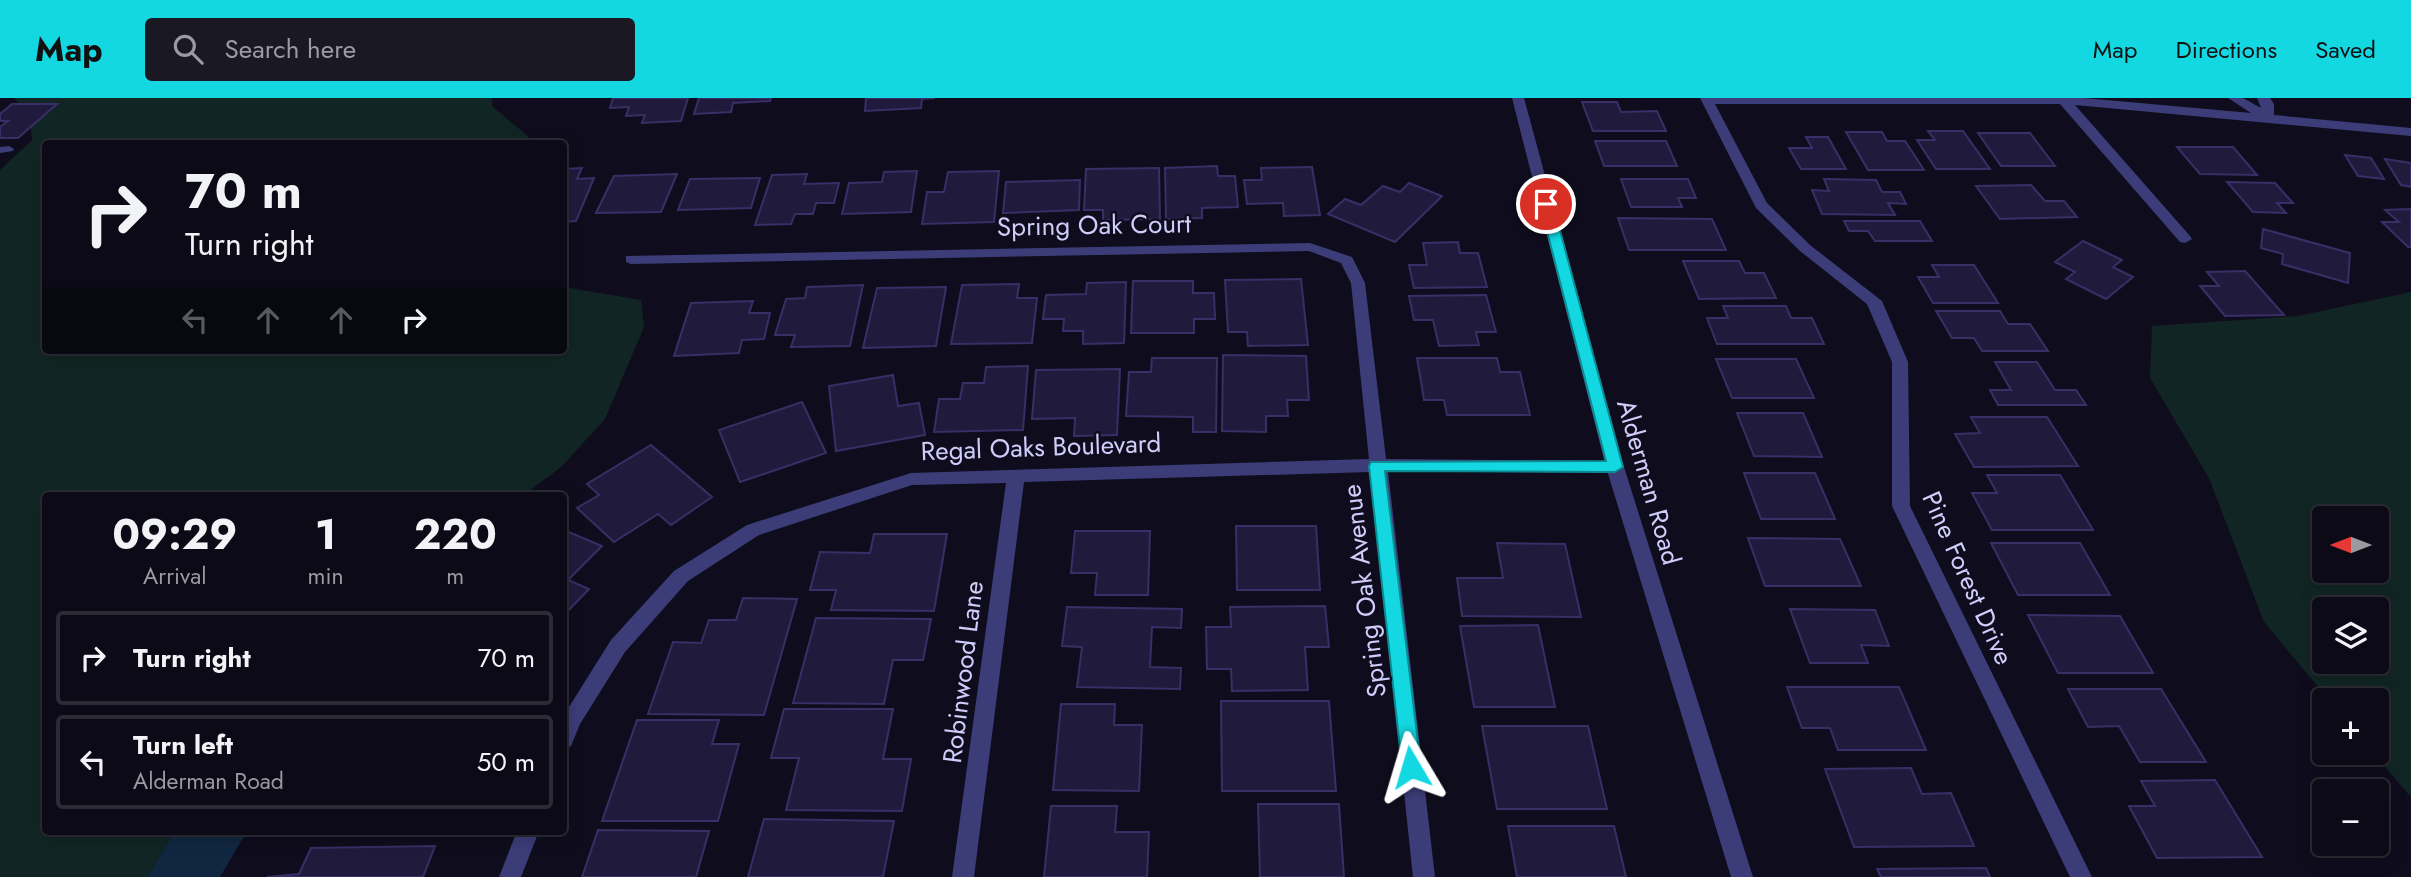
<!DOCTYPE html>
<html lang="en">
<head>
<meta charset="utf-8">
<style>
  body { margin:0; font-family:Jost,sans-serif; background:#191823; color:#f1f3f6; height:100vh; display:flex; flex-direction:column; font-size:26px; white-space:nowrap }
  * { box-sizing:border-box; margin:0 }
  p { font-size:23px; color:#9a9aa1 }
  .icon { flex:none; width:38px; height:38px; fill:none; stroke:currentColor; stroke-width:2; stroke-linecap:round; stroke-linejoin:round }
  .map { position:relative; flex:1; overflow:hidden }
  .sheet { position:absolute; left:42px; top:394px; width:525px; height:343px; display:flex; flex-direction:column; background:#0b0a16; border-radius:7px; box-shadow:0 4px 18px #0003,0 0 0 2px #2b2b35 }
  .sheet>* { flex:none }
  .guide { position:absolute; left:42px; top:42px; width:525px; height:214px; border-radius:7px; box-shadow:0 4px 18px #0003,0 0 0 2px #2b2b35; background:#0b0a16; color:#f1f3f6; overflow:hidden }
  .needle { width:46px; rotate:270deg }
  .fabs { position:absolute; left:2312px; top:408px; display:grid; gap:14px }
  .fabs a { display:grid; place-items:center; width:77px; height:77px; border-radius:7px; background:#0b0a16; box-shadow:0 4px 18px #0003,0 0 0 2px #2b2b35; font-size:35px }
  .pin { position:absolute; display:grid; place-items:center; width:60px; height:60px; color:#fff; margin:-30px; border:4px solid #fff; border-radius:50%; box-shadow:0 2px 7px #0007 }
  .me { position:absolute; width:77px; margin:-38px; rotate:353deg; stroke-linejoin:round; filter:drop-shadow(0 0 5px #0008) }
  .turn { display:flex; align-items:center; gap:24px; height:147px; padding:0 28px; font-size:32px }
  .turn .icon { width:91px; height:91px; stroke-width:2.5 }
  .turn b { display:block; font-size:49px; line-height:60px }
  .lanes { display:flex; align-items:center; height:66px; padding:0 28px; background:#0003; justify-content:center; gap:35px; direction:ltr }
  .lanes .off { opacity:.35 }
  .eta { display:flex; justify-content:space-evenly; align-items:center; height:119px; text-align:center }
  .eta b { font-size:42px; font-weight:700; line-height:49px }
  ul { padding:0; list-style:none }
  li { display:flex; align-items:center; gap:21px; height:94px; margin:0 14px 10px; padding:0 14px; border:4px solid #2b2b35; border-radius:7px }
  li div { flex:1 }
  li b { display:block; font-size:26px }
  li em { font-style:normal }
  header { display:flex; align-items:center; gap:42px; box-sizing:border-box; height:98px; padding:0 35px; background:#13d8e1; color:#111 }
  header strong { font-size:33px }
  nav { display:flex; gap:38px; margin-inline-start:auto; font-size:24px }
  .search { width:490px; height:63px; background:#191823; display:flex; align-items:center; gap:18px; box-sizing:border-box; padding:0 24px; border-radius:7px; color:#9a9aa1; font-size:26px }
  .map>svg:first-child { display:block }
  .green { fill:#112624; fill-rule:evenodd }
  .water { fill:#112741 }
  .building { fill:#201b3c; stroke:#372f66; stroke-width:2 }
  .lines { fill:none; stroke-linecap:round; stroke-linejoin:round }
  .service { fill:#3c3d78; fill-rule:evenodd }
  .minor { fill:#3c3d78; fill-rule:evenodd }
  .tertiary { fill:#3c3d78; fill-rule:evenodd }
  .route { fill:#13d8e1; stroke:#0c8c92; stroke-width:2 }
  .labels { text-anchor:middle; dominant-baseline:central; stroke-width:5; stroke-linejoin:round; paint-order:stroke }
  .street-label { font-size:26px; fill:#d0cdfb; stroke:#0f0d1d }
</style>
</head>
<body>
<header>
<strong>Map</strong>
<div class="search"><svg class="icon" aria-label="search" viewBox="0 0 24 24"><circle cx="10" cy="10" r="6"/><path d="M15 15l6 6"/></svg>Search here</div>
<nav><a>Map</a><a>Directions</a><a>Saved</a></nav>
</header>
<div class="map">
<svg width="2411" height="779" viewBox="0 0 2411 779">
  <rect width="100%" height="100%" fill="#0f0d1d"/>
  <!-- green -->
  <g class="green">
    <path d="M14,0H492V8L529,39L527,45L46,46V252H564V189L641,202L644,229L605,321L561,369L524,397H46V733H174L148,779H0V72L32,42L30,17Z"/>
    <path d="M2411,194V699L2373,655L2376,654V602H2329L2264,524L2209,380L2150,280L2152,228L2298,218ZM2324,420H2376V472H2324ZM2324,511H2376V564H2324Z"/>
  </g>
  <!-- water -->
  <path class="water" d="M174,733H247L220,779H148Z"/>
  <!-- building -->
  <g class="building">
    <path d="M613,0H688L681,23L642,25L645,17L626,18L629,9L610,10Z"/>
    <path d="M699,0H771L770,3L733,5L731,14L694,16Z"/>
    <path d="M866,0H935L922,1L921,10L865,13Z"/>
    <path d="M1582,4H1617L1621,14L1657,13L1666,33H1593Z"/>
    <path d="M12,6H57L18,40H0V29L8,23H0V16Z"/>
    <path d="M1928,33H1963L1990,71H1936L1917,42H1935Z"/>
    <path d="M1846,34H1882L1887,43H1905L1924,72H1868Z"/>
    <path d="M1978,35H2030L2055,68H2001Z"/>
    <path d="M1806,39H1828L1846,71H1801L1789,50H1812Z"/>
    <path d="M1595,43H1666L1677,68H1604Z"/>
    <path d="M2177,49H2233L2257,77L2200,76Z"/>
    <path d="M2345,57L2371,60L2384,81L2358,78Z"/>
    <path d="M2385,61L2411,65V89L2401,87Z"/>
    <path d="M1217,68L1218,78H1235L1238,109L1202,110V120L1166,121L1165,70Z"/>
    <path d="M1312,69L1320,117L1284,118L1283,105L1247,106L1244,82H1262L1261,70Z"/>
    <path d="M582,70L577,81L594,80L576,123L564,124V71Z"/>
    <path d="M1159,70L1160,121L1103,122V112H1084L1086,71Z"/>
    <path d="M917,73L911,114L842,116L849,85L882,84L884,74Z"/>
    <path d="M999,73L994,124L922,126L927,94H944L948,74Z"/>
    <path d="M677,76L661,114L596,115L614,78Z"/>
    <path d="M807,76L804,86L839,85L834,105H816L813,116H795L791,126L755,127L772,77Z"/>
    <path d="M760,80L751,110L678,112L690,81Z"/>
    <path d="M1621,81H1688L1696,100H1678L1682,109H1631Z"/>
    <path d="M1824,81L1876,82L1882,94H1900L1906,106L1888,105L1895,117L1822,116L1812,92L1829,93Z"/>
    <path d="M1080,82L1079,112L1003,115L1006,84Z"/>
    <path d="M2227,84L2275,85L2293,105H2277L2286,115L2253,114Z"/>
    <path d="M1409,85L1442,98L1395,144L1328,116L1345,101L1361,107L1383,88L1400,94Z"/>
    <path d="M2031,87L2045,103H2064L2077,119L2000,121L1976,88Z"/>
    <path d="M2411,111V149H2408L2382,124H2399L2385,112Z"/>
    <path d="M1618,120L1712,121L1726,152H1629Z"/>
    <path d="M1844,123H1920L1932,143H1875L1868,133H1849Z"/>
    <path d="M2263,131L2350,155L2348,185L2282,166L2283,156L2261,150Z"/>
    <path d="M2083,143L2122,162L2113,169L2133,179L2106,201L2066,181L2075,174L2055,164Z"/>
    <path d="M1458,144L1460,155H1478L1487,189L1414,190L1409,167H1427L1423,145Z"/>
    <path d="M1683,163H1739L1745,175H1764L1776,200L1699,201Z"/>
    <path d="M1932,167H1974L1998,205H1933L1918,179H1939Z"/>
    <path d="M2245,173L2284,217L2225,218L2200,188H2219L2207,174Z"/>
    <path d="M1301,181L1308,247L1248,248L1247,234H1228L1225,182Z"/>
    <path d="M1133,183H1193V195H1214L1215,221H1194V235H1131Z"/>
    <path d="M1126,184L1124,245L1083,246V233H1063L1064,221H1043L1046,197L1086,196L1087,185Z"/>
    <path d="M1019,186L1017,200H1037L1032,245L951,246L962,187Z"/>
    <path d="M863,187L850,248L791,249L795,237H775L786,201L805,200L807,189Z"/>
    <path d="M946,189L936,248L863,250L877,190Z"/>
    <path d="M1486,197L1496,234H1476L1479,247L1439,248L1433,222H1414L1409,198Z"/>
    <path d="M753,203L749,215H770L764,241L742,242L739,255L674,258L691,205Z"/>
    <path d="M1723,208H1786L1791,220H1812L1824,246H1717L1707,220H1728Z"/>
    <path d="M1936,213H2000L2008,226H2030L2048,253H1982L1974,240H1952Z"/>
    <path d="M1223,257L1306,258L1309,302H1287L1288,318H1266V334L1222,333Z"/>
    <path d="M1152,260H1217L1216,334H1193V319L1126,318L1129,274H1151Z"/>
    <path d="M1417,260H1497L1500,274H1520L1530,317H1447L1444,302H1424Z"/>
    <path d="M1716,261H1796L1814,300H1732Z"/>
    <path d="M1995,264H2037L2055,292H2076L2086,307H1998L1990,292H2011Z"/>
    <path d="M1028,268L1023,332L934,334L939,301H960L963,285H984L986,269Z"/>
    <path d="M1120,271L1117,337L1074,338L1075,320L1032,321L1036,272Z"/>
    <path d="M893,277L898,308L919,305L925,337L836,353L829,288Z"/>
    <path d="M802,304L826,355L740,384L719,332Z"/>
    <path d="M1737,315H1803L1822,359L1754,358Z"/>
    <path d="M1971,319H2047L2078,368L1974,369L1955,336L1980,335Z"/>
    <path d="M651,347L712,399L671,427L658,416L614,444L577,410L599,397L587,386Z"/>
    <path d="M1744,375H1815L1835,421H1761Z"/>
    <path d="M1987,377H2060L2093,432H1992L1972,395H1997Z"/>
    <path d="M1236,428H1316L1320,492H1237Z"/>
    <path d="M564,432L602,448L568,482L589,491L564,517Z"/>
    <path d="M1075,433H1150L1148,497H1095L1097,475H1071Z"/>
    <path d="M874,436H947L934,513L831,512L836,492H810L820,454L870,455Z"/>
    <path d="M1748,440L1840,441L1861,488H1765Z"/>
    <path d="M1497,445L1565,446L1581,519L1462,518L1457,480H1503Z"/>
    <path d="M1991,445H2080L2110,497H2018Z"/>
    <path d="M743,500L797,501L764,617L648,616L673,544L701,545L709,522H736Z"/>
    <path d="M1325,508L1329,549H1305L1308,592L1232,593L1231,571H1207L1206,529H1231L1230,509Z"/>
    <path d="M1067,509L1182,511L1181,530L1152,529L1150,569L1181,570L1180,591L1077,589L1082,549L1062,548Z"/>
    <path d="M1790,511L1875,512L1889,548L1861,547L1868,565H1810Z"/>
    <path d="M2028,517L2120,518L2153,575H2058Z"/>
    <path d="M816,520L931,521L923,562H893L884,606L793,605Z"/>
    <path d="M1538,527L1555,609H1474L1460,528Z"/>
    <path d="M1787,589H1899L1926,652H1838L1830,630H1802Z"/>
    <path d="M2068,591H2161L2206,664H2140L2119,628L2088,629Z"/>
    <path d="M1221,603H1329L1336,693H1222Z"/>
    <path d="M1061,606H1115L1114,627H1142L1139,693L1053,692Z"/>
    <path d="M784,611H893L883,661H911L902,713L786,712L799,660H771Z"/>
    <path d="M637,622H719L712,646H739L718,723H602Z"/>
    <path d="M1482,628H1588L1607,711H1497Z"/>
    <path d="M1911,670L1922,696L1951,695L1974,748L1854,749L1825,671Z"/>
    <path d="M2215,682L2262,759L2157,760L2129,708H2155L2141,683Z"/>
    <path d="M1258,706H1339L1344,779H1260Z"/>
    <path d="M1051,708H1117L1115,734H1149L1147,779H1044Z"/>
    <path d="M764,721L894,723L883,779H748Z"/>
    <path d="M1508,728H1614L1626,779H1517Z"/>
    <path d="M598,732L709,733L696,779H582Z"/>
    <path d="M435,748L423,779H267L299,776L311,750Z"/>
    <path d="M1986,770L1990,779H1881L1877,771Z"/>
  </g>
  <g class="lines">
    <!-- service -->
    <path class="service" d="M9,48L14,51L13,53L0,55V49Z"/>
    <!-- minor -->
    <g class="minor">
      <path d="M1700,0H2084L2251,15L2228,0H2243L2261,10L2257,0H2270L2274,6V17L2411,30V38L2075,7L2190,138L2192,141L2185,145L2180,144L2060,6H1715L1767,105L1810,147L1882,203L1908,264L1910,408L2092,779H2070L1892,408V264L1867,206L1800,153L1756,110Z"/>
      <path d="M1310,145L1352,159L1365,185L1386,361L1615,363L1624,369L1615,375L1388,373L1435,779H1413L1370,374L1024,384L974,779H952L1006,385L912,387L759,437L688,483L625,554L580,626L571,648L564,651V617L611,542L674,473L747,427L911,375L1369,361L1351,185L1341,165L1309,153L631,166L626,164V158Z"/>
      <path d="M517,733H539L521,779H499Z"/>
    </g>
    <!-- tertiary -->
    <path class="tertiary" d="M1512,0H1524L1624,369L1753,779H1731L1606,369Z"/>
  </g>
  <!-- route -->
  <path class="route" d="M1546,102L1553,106L1623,369L1615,374L1385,373L1421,669L1418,675H1405L1402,669L1369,368L1371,364L1606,363L1540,106Z"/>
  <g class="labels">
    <!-- street labels -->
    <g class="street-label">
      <text transform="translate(1094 127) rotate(-1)">Spring Oak Court</text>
      <text transform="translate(1041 349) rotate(-2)">Regal Oaks Boulevard</text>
      <text transform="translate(1649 384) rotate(74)">Alderman Road</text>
      <text transform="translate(1968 480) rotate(66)">Pine Forest Drive</text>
      <text transform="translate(1364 493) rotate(-97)">Spring Oak Avenue</text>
      <text transform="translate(963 574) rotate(-83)">Robinwood Lane</text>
    </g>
  </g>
</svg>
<div class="fabs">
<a><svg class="needle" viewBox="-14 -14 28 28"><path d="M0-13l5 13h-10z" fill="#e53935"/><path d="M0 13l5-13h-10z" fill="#9a9aa1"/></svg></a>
<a><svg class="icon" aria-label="layers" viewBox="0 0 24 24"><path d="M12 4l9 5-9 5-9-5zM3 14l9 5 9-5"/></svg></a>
<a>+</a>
<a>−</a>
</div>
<div class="pin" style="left:1546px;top:106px;background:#d93025"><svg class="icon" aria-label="arrive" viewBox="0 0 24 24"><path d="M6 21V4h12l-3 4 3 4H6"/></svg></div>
<svg class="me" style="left:1411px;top:669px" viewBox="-20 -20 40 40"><path d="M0-17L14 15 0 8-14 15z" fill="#13d8e1" stroke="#fff" stroke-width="4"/></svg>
<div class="guide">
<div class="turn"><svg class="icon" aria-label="right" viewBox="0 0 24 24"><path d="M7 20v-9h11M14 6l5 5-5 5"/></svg><div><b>70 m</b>Turn right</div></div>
<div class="lanes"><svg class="icon off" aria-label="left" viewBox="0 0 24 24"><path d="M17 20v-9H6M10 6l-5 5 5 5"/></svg><svg class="icon off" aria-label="ahead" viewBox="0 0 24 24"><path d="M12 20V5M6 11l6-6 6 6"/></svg><svg class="icon off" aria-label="ahead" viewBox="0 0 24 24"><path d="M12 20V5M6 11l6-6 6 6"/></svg><svg class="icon" aria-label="right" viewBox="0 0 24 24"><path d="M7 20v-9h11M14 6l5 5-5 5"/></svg></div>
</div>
<section class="sheet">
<div class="eta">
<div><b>09:29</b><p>Arrival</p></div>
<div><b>1</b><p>min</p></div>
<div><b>220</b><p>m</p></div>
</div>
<ul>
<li><svg class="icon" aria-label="right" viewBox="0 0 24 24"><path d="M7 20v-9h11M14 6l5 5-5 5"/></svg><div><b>Turn right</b></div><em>70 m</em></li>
<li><svg class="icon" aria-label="left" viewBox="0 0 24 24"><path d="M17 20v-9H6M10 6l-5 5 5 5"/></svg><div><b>Turn left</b><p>Alderman Road</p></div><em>50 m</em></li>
</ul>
</section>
</div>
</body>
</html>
